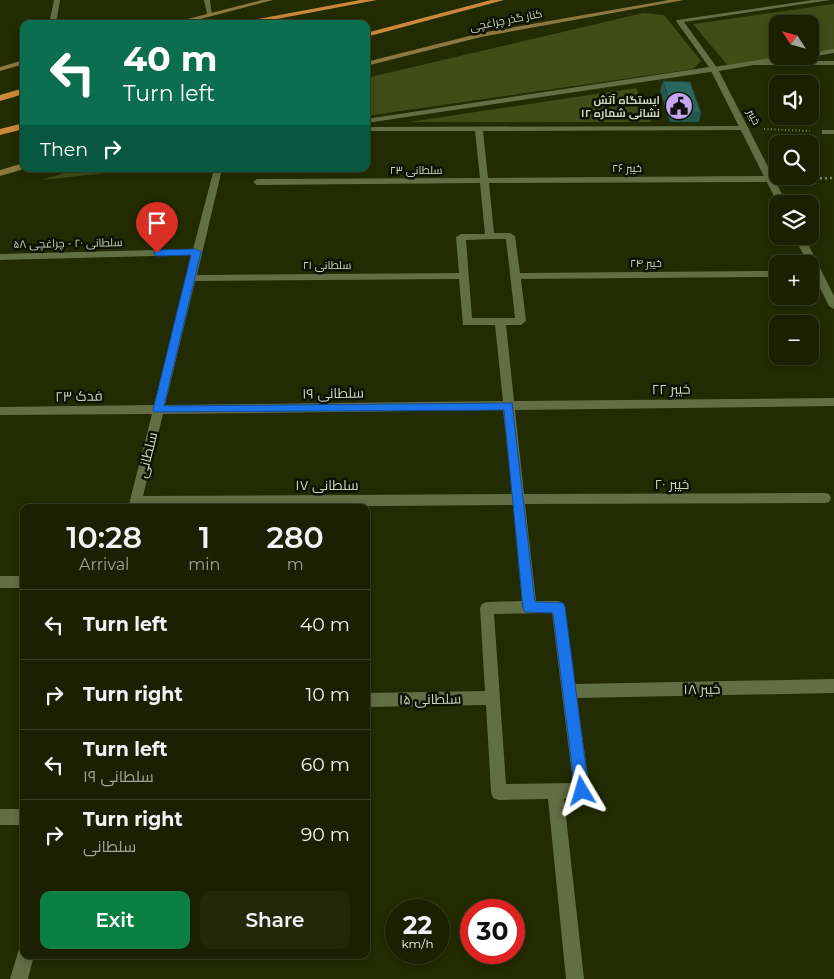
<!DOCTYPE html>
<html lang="en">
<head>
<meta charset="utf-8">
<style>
  body { margin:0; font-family:Montserrat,Cairo,sans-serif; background:#23280b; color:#f1f3f6; height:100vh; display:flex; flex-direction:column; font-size:19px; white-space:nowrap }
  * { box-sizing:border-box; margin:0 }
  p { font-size:16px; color:#9fa399 }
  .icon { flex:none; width:28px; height:28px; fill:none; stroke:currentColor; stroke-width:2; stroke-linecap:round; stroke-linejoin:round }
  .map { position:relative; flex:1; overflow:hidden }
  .panel { position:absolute; left:20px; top:504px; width:350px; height:455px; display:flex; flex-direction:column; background:#1a2001; border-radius:10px; box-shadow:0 2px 8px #0003,0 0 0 1px #383e23 }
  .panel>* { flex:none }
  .guide { position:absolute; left:20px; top:20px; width:350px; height:152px; border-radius:10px; box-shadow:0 2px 8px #0003,0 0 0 1px #383e23; background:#0b6e4f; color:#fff; overflow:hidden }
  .needle { width:32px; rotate:306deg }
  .tools { position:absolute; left:769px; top:15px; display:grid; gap:10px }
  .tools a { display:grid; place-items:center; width:50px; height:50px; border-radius:10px; background:#1a2001; box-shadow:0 2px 8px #0003,0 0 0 1px #383e23; font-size:25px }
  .speed { position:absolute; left:385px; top:899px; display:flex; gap:10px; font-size:25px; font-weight:700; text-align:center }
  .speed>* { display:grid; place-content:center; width:65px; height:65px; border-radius:50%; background:#1a2001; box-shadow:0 2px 8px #0003,0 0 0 1px #383e23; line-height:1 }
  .speed small { font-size:12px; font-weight:400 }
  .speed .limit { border:8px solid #d22; background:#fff; color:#111 }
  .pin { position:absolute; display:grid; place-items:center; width:42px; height:42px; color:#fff; margin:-51px -21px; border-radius:50% 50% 50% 0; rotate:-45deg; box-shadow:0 0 5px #0007 }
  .pin .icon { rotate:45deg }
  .me { position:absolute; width:55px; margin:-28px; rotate:353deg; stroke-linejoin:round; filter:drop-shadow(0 0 4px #0008) }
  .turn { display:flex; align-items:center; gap:18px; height:105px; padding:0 20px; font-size:22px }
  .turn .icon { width:65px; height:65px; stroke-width:2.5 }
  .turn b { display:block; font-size:35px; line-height:42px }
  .then { display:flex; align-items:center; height:48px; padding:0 20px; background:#0003; gap:10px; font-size:19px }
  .eta { display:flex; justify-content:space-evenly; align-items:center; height:85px; text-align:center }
  .eta b { font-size:30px; font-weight:600; line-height:35px }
  .button { display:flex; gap:10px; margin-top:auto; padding:10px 20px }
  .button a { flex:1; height:58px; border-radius:10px; background:#0b8043; color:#fff; font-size:20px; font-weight:600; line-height:58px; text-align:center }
  .button a+a { background:#23280b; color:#f1f3f6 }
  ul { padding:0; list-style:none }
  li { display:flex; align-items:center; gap:15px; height:70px; padding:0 20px; border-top:1px solid #383e23 }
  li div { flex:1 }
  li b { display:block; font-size:19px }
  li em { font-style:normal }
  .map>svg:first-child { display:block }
  .green { fill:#404d17 }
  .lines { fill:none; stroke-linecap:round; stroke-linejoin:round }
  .path-far1 { stroke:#7d8666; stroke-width:2; stroke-dasharray:1 2.5; stroke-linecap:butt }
  .path { stroke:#7d8666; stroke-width:2.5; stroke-dasharray:2 3; stroke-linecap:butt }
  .minor { fill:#626e44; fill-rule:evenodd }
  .tertiary { fill:#626e44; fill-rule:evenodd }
  .secondary { fill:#8a7840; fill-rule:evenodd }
  .trunk { fill:#cc883a; fill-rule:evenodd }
  .wall { fill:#23584f }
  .building { fill:#29665c; stroke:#1d4740 }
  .route { fill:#1a73e8; stroke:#114b97 }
  .labels { text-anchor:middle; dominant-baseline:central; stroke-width:5; stroke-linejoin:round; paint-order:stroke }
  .far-street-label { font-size:11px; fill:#cdd5be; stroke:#0e1203 }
  .far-poi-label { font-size:11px; font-weight:bold; fill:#cdd5be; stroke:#0e1203; text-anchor:end }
  .street-label { font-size:14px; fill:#cdd5be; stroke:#0e1203 }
</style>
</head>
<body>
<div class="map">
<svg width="834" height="979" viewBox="0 0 834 979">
  <rect width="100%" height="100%" fill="#222b01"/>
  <!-- green -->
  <g class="green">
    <path d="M834,4V50L810,54V24H778V56H796L729,67L693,24Z"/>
    <path d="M643,13L664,15L701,61L693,69L366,116V78Z"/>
    <path d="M636,88L651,122H409Z"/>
    <path d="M77,169H142L42,180Z"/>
  </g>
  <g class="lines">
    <!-- path-far1 -->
    <path class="path-far1" d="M764,129L810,131"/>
    <!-- path -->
    <path class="path" d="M790,179L834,178"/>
    <!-- minor -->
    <g class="minor">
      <path d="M54,0H60L56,24H49Z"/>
      <path d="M204,0H210L212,15L207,14Z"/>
      <path d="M813,0H830L684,22L718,69L717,71L366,123V119L709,67L676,21L677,20Z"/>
      <rect x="754" y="61" width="80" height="4"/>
      <path d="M745,126L749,128L748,130L483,131L488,178L771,176L775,179L771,182L489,183L494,233H510L515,236L520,273L778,271V277L521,279L526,321L521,325H506L514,401L834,398V406L515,410L524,494L825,493L829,494L831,498L829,502L825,503L525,504L536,601H558L563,603L575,684L834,679V693L577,698L590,791L588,797L582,799H564L584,979H566L548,799L499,800L493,798L491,792L486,705L366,707V693L485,691L480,608L482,604L487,602L522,601L513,505L128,508L152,414L0,415V407L154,405L192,255L0,260V254L193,249L214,169H222L197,275L459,273L456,237L461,234H485L480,183L257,185L253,182L257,179L480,178L475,131H366V127ZM493,239H506L515,318H472L466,240ZM459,279L463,325H495L503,401L165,405L195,281ZM503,410L512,494L143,496L163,414ZM552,613L573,783L506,784L494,614Z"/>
      <rect x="822" y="130" width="12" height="4"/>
      <path d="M810,271H818L823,274L818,277H810Z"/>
      <rect x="0" y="576" width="24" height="12"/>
      <rect x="0" y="809" width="24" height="16"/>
      <path d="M24,947V955H34L28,979H10L19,949Z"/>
    </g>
    <!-- tertiary -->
    <g class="tertiary">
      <path d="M834,49V53L810,57L807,56H810V53Z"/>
      <path d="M784,56H805L719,71L787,204H778L710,69L714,67Z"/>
      <path d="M794,236H804L834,296V309L829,306L810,268V264H808Z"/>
    </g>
    <!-- secondary -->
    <g class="secondary">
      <path d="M262,0H273L181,24H168Z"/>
      <path d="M669,0H684L481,37L366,66V62L481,33Z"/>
      <path d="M24,60V64L0,71V67Z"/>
      <path d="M24,163V169L0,176V170Z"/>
    </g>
    <!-- trunk -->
    <g class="trunk">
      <path d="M360,0H377L250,24H231Z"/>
      <path d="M491,0H504L366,37V33Z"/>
      <path d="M24,88V94L0,101V95Z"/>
      <path d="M24,123V129L0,135V129Z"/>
    </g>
  </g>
  <!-- wall -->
  <path class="wall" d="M663,81L701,113L699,122H670L660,91Z"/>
  <!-- building -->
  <path class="building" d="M663,81L690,82L701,113H673Z"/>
  <!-- route -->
  <path class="route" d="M196,249L201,252L164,406L512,403L535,602L563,603L565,607L589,791L587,796L582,798L577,796L575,791L553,613L525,612L523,608L504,410L154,412L153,410L191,255L157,256L153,253L157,250Z"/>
  <!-- icons -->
  <defs>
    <g id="civic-disc" transform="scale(1.4375)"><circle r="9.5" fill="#c4a7f1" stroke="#0e1203"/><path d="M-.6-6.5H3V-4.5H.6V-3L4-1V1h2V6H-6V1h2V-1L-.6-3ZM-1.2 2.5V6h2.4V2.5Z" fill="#111"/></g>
  </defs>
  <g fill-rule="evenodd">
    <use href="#civic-disc" x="679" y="106"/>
  </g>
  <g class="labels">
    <!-- far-street labels -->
    <g class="far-street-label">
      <text transform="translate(506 20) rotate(-11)">کنار گذر چراغچی</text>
      <text transform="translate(754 117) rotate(63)">خیبر</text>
      <text x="627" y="168">خیبر ۲۶</text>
      <text x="416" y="170">سلطانی ۲۳</text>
      <text transform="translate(68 243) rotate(-1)">سلطانی ۲۰ - چراغچی ۵۸</text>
      <text x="646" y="263">خیبر ۲۴</text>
      <text x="327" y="265">سلطانی ۲۱</text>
    </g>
    <!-- far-poi labels -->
    <g class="far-poi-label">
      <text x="660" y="100">ایستگاه آتش<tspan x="660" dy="13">نشانی شماره ۱۲</tspan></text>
    </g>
    <!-- street labels -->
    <g class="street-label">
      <text transform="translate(671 389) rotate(-1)">خیبر ۲۲</text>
      <text transform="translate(333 393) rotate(-1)">سلطانی ۱۹</text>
      <text transform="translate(79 396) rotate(-1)">فدک ۲۳</text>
      <text transform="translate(147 455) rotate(-76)">سلطانی</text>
      <text x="672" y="484">خیبر ۲۰</text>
      <text x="327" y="485">سلطانی ۱۷</text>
      <text transform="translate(702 689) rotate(-1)">خیبر ۱۸</text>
      <text transform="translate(430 699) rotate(-1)">سلطانی ۱۵</text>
    </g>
  </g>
</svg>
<div class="tools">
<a><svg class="needle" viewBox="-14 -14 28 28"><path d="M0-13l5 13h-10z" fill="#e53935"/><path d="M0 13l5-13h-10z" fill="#9fa399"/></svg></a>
<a><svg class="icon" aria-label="sound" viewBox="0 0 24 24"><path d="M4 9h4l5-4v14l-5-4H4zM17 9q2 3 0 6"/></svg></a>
<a><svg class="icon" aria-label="search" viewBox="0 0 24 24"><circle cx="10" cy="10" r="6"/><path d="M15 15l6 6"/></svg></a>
<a><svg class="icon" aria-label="layers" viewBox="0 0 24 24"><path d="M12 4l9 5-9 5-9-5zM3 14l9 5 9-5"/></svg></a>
<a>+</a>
<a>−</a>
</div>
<div class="speed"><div>22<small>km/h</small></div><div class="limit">30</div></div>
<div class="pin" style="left:157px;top:253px;background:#d93025"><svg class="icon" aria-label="arrive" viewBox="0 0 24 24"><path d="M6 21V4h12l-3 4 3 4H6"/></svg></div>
<svg class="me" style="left:582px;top:791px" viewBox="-20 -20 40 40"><path d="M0-17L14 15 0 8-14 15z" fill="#1a73e8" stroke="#fff" stroke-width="4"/></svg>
<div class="guide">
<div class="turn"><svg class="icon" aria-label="left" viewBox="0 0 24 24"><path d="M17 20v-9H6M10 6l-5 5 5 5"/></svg><div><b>40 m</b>Turn left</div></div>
<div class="then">Then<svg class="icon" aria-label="right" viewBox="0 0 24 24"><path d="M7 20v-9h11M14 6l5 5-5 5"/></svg></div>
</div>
<section class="panel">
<div class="eta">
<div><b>10:28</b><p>Arrival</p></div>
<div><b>1</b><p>min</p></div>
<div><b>280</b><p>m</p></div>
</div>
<ul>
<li><svg class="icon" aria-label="left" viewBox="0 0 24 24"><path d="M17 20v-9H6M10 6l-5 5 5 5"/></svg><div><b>Turn left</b></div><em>40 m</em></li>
<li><svg class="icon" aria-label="right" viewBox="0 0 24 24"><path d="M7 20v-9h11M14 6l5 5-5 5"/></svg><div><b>Turn right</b></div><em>10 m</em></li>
<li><svg class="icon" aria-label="left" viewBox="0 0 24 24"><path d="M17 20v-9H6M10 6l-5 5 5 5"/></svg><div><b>Turn left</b><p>سلطانی ۱۹</p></div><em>60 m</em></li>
<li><svg class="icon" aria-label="right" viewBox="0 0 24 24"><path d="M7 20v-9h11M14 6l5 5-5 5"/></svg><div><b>Turn right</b><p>سلطانی</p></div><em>90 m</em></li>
</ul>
<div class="button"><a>Exit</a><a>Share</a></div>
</section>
</div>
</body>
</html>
